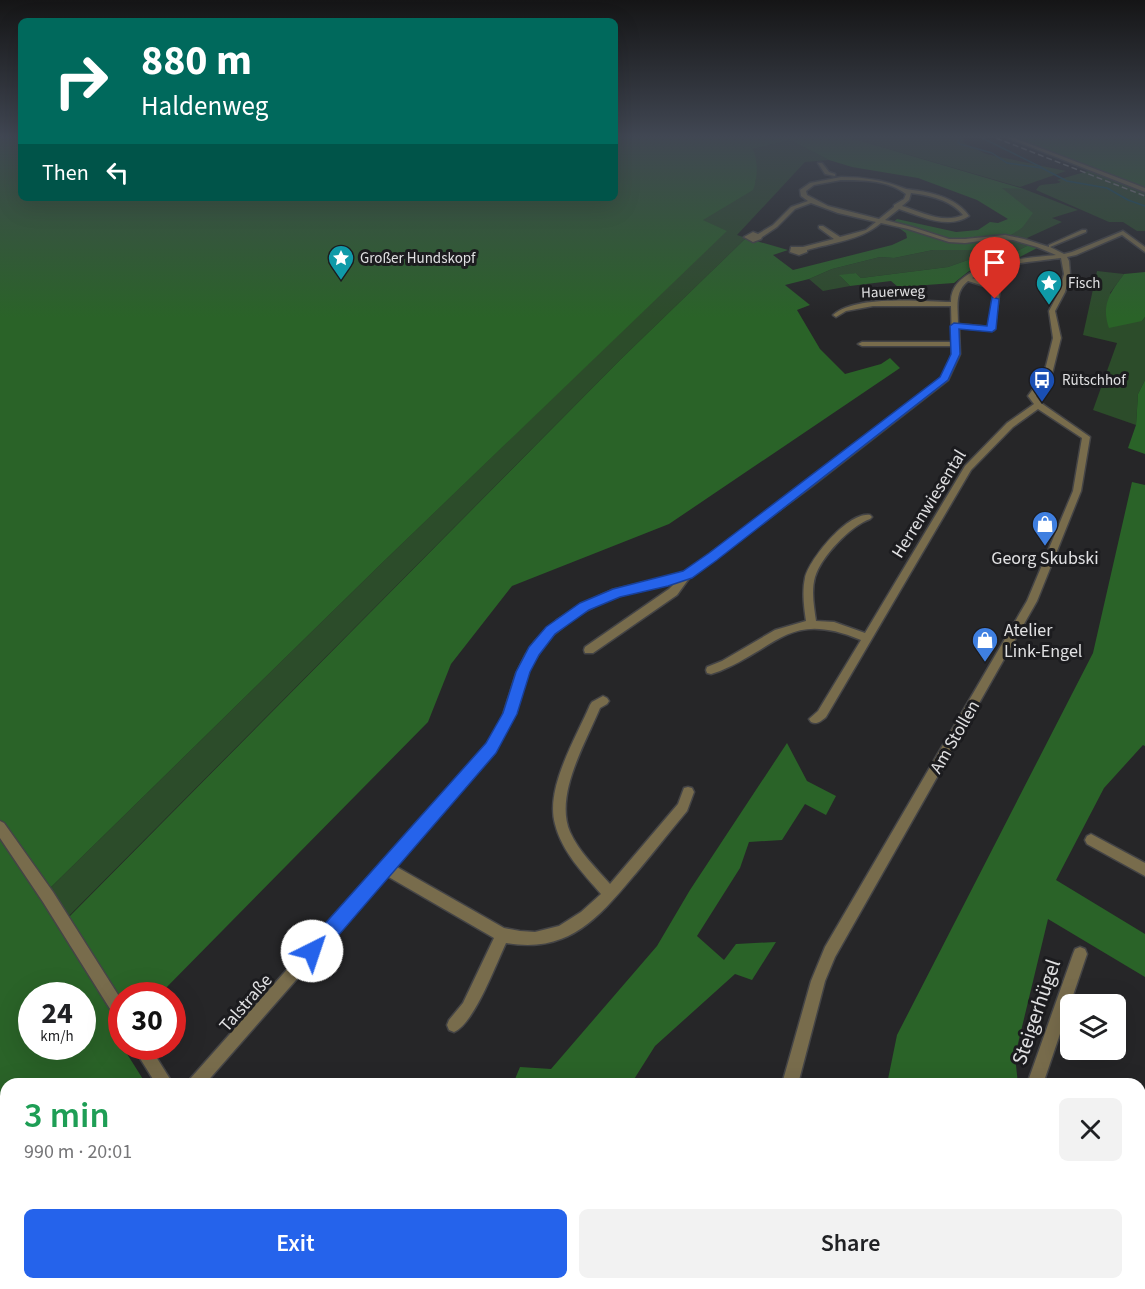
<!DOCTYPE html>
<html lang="en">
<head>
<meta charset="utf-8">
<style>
  body { margin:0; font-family:"Source Sans 3",sans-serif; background:#f2f2f2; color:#202124; height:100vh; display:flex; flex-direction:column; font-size:22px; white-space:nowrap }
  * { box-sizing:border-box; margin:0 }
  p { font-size:20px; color:#757577 }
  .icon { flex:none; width:33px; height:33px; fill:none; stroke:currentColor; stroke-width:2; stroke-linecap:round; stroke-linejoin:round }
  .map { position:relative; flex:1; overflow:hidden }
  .side { position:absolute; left:0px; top:1078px; width:1146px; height:212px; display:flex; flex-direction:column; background:#fff; border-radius:18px 18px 0 0; box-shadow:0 6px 24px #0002 }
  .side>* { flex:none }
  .banner { position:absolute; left:18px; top:18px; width:600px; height:183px; border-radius:9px; box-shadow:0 6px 24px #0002; background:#00695c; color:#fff; overflow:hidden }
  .buttons { position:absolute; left:1060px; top:994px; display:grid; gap:12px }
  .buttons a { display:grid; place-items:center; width:66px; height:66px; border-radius:9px; background:#fff; box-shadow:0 6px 24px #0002; font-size:30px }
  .speed { position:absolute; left:18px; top:982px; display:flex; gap:12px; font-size:30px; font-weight:700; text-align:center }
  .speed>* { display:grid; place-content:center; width:78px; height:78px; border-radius:50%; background:#fff; box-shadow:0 6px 24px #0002; line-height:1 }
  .speed small { font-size:15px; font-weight:400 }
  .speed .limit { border:9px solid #d22; background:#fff; color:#111 }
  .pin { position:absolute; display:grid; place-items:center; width:51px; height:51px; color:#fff; margin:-62px -26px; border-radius:50% 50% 50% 0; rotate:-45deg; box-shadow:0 0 6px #0007 }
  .pin .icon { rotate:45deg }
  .me { position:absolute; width:66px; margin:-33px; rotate:41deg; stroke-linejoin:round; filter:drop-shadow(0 0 4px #0008) }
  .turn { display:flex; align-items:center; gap:21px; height:126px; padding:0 24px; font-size:27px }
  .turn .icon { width:78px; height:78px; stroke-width:2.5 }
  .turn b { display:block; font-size:42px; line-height:51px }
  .then { display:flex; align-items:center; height:57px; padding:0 24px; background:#0003; gap:12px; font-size:22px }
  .round { display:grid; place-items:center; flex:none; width:63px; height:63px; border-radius:9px; background:#f2f2f2 }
  .headline { display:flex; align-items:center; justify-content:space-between; height:102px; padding:0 24px }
  h1 { font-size:36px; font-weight:600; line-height:45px; color:#1e9e55 }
  .action { display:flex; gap:12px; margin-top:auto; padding:12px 24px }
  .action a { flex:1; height:69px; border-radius:9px; background:#2563eb; color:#fff; font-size:24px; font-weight:600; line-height:69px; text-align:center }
  .action a+a { background:#f2f2f2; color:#202124 }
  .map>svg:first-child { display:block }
  .green { fill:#2c4c2a }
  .forest { fill:#2a6328; fill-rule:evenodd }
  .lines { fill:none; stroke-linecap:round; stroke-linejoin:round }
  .stream { stroke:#114f60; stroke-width:1.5 }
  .minor-casing { stroke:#444446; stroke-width:3 }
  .minor { fill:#786c4c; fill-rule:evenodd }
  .rail { stroke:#88888a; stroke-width:1.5; stroke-dasharray:6 3; stroke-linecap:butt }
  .route { fill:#2563eb; stroke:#184099; stroke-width:1.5 }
  .labels { text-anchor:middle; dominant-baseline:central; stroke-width:6; stroke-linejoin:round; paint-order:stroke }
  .far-poi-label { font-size:15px; fill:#e0e0e2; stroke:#1c1c1f; text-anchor:start }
  .far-street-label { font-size:15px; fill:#e0e0e2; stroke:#1c1c1f }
  .street-label { font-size:18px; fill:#e0e0e2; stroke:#1c1c1f }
  .poi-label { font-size:18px; fill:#e0e0e2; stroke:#1c1c1f }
  .near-street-label { font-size:21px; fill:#e0e0e2; stroke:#1c1c1f }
</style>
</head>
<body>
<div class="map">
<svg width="1145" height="1289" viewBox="0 0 1145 1289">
  <rect width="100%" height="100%" fill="#262628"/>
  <!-- green -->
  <g class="green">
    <path d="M851,138H965L962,142L986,154L1066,171L1020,187Z"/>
    <path d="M790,140L829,160L805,162L737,235L746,238L621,359L63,922L45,893L384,561L726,231L702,220L756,181L753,149Z"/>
    <path d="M1095,169L1145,188V231H1137L1123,222H1109L1036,190L1039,186C1047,183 1053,185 1061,182L1057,180Z"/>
    <path d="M1001,187L1024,189L1078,210L1052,218L1062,222L1027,238L1031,244L1007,256L968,260L948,267L861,278L856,273L840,276L850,286L823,291L809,279L832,269L880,257L894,258L933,250H978L1022,228L1025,221Z"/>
    <path d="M1097,271L1124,274L1110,293L1142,321L1145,317V380L1138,394L1136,425L1093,410L1117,343L1083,335Z"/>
  </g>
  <!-- forest -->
  <g class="forest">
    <path d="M0,138H21V198H615V138H851L1024,189L1002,188L1033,213L1022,228L1009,236L1011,241L978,250H933L894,258L880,257L832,269L809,279L785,285L810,305L797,310L820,349L845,374L881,364L890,358L900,368L669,524L512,586L451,664L428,722L158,996H122L121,1033L117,1038L146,1084H6V1284H483L497,1289H0ZM790,140L829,160L852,167L918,178L977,200L1008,219L998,223L990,222L978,230L956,232L897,219L892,223L906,233L907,238L892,245L793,270L773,255L788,250L746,238L621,359L64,922L46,892L384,561L727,231L703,220L753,190C758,178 758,161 753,149ZM32,996H82V1047H32Z"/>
    <path d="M1016,138H1145V188L1032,146Z"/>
    <path d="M1031,244L1039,247L1016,259L969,271L954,283L898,287L891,281L850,286L839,275L856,273L861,278L948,267L968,260L1007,256Z"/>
    <path d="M1145,272V317L1142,321L1109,328C1101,304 1110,293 1124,274Z"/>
    <path d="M1145,380V454L1128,448L1136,425L1138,394Z"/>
    <path d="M1132,482L1145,485V746L1143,745L1104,788L1056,880L1145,934V977L1048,919L1015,1056L1018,1084H887L897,1035L1093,653Z"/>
    <path d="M787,743L807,781L836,796L826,815L805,804L782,840L749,842L740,868L697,936L724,960L736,944L776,942L752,980L735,974L655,1046L631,1084H513L520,1067L551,1069L657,946L690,890Z"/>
    <path d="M1140,1266L1145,1268V1289H843L844,1284H1140Z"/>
  </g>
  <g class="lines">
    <!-- stream -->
    <g class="stream">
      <path d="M961,138L958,142L960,144L992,153L1007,163L1042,168L1067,181L1107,188L1128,200L1145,206"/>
      <path d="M982,138L1041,167"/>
    </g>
    <!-- minor casing -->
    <g class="minor-casing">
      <g id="minor">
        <path d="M1008,138H1014L1145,188V192Z"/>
        <path d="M818,163H822L829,172L835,174V176L825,174Z"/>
        <path d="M841,177C864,177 884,180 906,189C910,190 915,190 920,191C938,194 958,200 969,216C948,230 920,216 899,209L885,220L912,227L949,239H965L1005,235L1024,239L1049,247V245L1082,230H1086V232L1050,247L1064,254L1072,252L1123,231L1145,247V252L1122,235L1076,255L1067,257L1069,261L1070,274L1065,292L1055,311L1061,338L1052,374L1036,396L1041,403L1090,437L1081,491L1037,601L835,957L825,981L798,1084H782L811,981L825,947L1027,601L1073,491L1082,438L1038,409L1013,427L971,470L826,717C821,721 817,725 811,722L809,719L818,711L861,640C789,610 779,647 720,671L711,674L707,673L706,670L707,667L722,661L775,630L806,621C804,607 802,592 805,578C810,558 848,512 870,515L872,517L870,519C850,526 821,557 815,577C811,591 814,607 816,621L834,622L865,633L965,466L1007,423L1034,404L1028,396L1044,374L1053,338L1049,311L1059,292L1064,274L1061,258C1031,262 999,263 972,278L1000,288L994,330L959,328L960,354L948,380L812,486L690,577L677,595L593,653H585L584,650L585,647L669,589L676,582L626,594L605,601L577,616L553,635L543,647L528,671L516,711L495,752L395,866L504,928L520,931L535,932L559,926L581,912L601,894C583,873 562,852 555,824C545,788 576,738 590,705L592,702L603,696L607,698L609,701L607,704L600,708C586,742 554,795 570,832C579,852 596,868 610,884L678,804L684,788L688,787L692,788L694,792L687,811C670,831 654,852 637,872C599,917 570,954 506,943C496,964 474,1024 454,1032L449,1030L447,1025L449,1020L463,1003L494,938L387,876L205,1084H187L190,1079L487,744L502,718L516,674L526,654L535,641L557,620L583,603L612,590L684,573L806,482L942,377L952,354V346H862L858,344L862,342H952L951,306H873L846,311L836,317L833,315C855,295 921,301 951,302C950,262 1027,258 1056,255L1037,247L1013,240L996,239L965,243L949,242L908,229L881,223C861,240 832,243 807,250V252L799,255L790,252L791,247H803L834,239L819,228V226H823L840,237L866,230L876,222L838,213L811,203L795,209L777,227L762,237L761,239L753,242L744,237L753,232L758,234L773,225L791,207L808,201L801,196L800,190L810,183ZM841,180C863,180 888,180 906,194L904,199L894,205V207L879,219L828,206L807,195L806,191L814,185ZM911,193C929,195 951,200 963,215C943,224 921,212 902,206L909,200ZM968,281L994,289L989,327L958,324C958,308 954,292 968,281Z"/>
        <path d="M0,821L4,823L53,892L122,1001V1022L117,1020L43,902L0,838Z"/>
        <path d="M1091,834L1145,863V876L1087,844L1085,840L1087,836Z"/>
        <path d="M1080,947L1085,949L1087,954L1043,1084H1027L1073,954L1075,949Z"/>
        <path d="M133,1047H150L170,1079L173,1084H156Z"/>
        <path d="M1145,1100V1133L1140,1135V1102Z"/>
        <path d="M1140,1149L1145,1151V1167L1140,1165Z"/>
        <path d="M549,1284H584L586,1289H551Z"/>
        <path d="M736,1284H754L753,1289H735Z"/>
      </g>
    </g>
    <!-- minor -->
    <use href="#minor" class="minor"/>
    <!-- rail -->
    <path class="rail" d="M996,138L1145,196"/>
  </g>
  <!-- sky -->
  <linearGradient id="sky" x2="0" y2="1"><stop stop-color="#151516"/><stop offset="0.43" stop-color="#414753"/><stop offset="1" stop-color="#414753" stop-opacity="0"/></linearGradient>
  <rect width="1145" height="318" fill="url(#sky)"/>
  <!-- route -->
  <path class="route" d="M992,297L999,299L996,329L992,332L959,329L960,354L948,380L717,560L692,578L668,586L620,597L589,610L555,634L539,655L530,672L517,714L496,753L319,958L312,961L306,958L303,951L306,945L486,743L503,713L516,672L529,647L546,627L580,603L613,589L683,571L709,553L940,377L951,354L950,326L954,323L987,326Z"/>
  <!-- icons -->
  <defs>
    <g id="sight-pin" transform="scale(1.35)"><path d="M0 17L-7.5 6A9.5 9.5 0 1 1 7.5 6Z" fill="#0f9aa8" stroke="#1c1c1f"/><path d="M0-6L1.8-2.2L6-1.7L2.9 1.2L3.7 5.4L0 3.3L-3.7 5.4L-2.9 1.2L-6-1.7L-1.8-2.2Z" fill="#fff"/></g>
    <g id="bus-pin" transform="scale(1.35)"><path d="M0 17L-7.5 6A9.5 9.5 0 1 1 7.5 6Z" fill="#1a4fb4" stroke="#1c1c1f"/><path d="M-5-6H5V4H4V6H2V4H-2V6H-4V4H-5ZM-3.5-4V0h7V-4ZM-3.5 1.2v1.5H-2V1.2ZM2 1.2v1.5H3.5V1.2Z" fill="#fff"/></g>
    <g id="shop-pin" transform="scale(1.35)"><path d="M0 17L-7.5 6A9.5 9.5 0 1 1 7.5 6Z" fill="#3f7fe0" stroke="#1c1c1f"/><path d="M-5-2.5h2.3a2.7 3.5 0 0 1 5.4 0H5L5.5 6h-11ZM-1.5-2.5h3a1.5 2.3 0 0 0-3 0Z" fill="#fff"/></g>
  </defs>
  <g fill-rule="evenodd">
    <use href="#sight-pin" x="341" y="258"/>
    <use href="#sight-pin" x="1049" y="283"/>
    <use href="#bus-pin" x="1042" y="380"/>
    <use href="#shop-pin" x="1045" y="524"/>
    <use href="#shop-pin" x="985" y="640"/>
  </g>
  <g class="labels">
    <!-- far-poi labels -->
    <g class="far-poi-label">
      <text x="360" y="258">Großer Hundskopf</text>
      <text x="1068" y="283">Fisch</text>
      <text x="1062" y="380">Rütschhof</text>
    </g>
    <!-- far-street labels -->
    <g class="far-street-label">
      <text transform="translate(893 292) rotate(-2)">Hauerweg</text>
    </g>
    <!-- street labels -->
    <g class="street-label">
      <text transform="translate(929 504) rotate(-58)">Herrenwiesental</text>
      <text transform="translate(955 737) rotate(-60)">Am Stollen</text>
      <text transform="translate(246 1003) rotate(-49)">Talstraße</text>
    </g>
    <!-- poi labels -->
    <g class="poi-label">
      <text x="1045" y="558">Georg Skubski</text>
      <text x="1004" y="630" text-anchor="start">Atelier<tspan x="1004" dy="21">Link-Engel</tspan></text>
    </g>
    <!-- near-street labels -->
    <g class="near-street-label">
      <text transform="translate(1036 1012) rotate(-71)">Steigerhügel</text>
    </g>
  </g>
</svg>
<div class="buttons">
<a><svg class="icon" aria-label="layers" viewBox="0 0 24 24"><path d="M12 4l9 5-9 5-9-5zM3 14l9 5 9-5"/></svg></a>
</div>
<div class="speed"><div>24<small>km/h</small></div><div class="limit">30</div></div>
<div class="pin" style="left:995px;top:299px;background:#d93025"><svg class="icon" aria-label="arrive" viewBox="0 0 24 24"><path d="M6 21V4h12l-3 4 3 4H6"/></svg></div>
<svg class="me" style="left:312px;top:951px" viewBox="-20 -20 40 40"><circle r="19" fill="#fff"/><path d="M0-13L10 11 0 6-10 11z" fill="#2563eb"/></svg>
<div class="banner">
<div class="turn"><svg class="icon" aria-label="right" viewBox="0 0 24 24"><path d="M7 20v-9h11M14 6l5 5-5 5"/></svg><div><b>880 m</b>Haldenweg</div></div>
<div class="then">Then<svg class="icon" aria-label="left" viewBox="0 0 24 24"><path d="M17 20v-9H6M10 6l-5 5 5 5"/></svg></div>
</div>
<section class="side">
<div class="headline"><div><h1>3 min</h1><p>990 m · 20:01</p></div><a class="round"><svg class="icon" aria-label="close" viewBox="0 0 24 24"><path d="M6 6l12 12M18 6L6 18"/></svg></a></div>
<div class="action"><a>Exit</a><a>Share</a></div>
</section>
</div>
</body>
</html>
